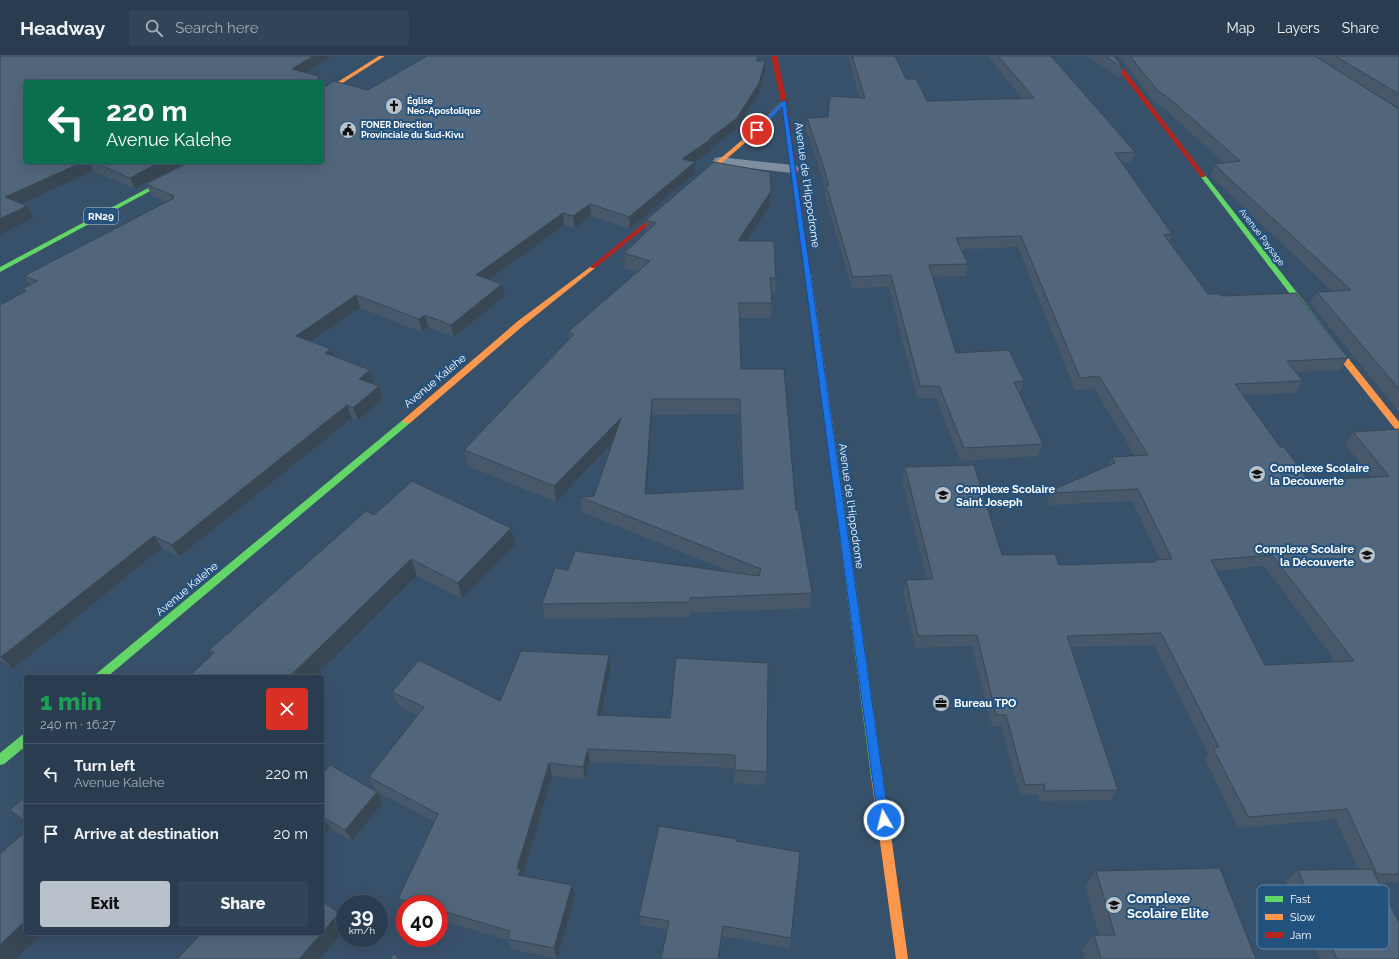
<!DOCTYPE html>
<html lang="en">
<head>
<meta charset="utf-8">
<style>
  body { margin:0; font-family:Raleway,sans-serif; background:#324457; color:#f1f3f6; height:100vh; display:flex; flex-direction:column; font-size:15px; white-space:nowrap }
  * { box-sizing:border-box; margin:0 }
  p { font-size:13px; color:#a5aeb7 }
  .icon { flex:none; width:22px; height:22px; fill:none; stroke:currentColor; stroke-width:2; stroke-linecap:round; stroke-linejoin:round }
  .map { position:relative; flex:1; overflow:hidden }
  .details { position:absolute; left:24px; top:619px; width:300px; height:260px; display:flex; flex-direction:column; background:#2a3d50; border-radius:4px; box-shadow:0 4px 16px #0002,0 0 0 1px #465667 }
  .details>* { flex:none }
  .hud { position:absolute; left:24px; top:24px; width:300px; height:84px; border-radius:4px; box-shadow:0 4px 16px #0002,0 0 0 1px #465667; background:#0b6e4f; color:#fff; overflow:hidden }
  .speed { position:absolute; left:336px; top:839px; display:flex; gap:8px; font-size:20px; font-weight:700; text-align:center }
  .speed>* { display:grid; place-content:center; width:52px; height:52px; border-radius:50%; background:#2a3d50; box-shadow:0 4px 16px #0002,0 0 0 1px #465667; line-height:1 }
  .speed small { font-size:10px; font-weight:400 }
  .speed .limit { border:6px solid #d22; background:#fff; color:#111 }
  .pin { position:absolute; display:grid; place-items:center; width:34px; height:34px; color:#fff; margin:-17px; border:2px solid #fff; border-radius:50%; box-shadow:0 1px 4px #0007 }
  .me { position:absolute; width:44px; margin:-22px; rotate:352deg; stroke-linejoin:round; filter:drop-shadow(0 0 3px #0008) }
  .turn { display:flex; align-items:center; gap:14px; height:84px; padding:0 16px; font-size:18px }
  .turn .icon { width:52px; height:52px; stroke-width:2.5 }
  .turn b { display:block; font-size:28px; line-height:34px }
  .round { display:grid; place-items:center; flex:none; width:42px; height:42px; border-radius:4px; background:#324457 }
  .overview { display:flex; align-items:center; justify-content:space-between; height:68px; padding:0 16px }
  h1 { font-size:24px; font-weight:800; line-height:30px; color:#1e9e55 }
  .action { display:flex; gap:8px; margin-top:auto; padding:8px 16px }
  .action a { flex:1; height:46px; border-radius:4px; background:#b9c2cb; color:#111; font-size:16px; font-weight:800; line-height:46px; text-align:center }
  .action a+a { background:#324457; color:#f1f3f6 }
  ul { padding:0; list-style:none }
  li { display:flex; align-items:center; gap:12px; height:60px; padding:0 16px; border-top:1px solid #465667 }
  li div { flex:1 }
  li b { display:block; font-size:15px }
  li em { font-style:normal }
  header { display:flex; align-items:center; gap:24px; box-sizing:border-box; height:56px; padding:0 20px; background:#2a3d50; border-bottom:1px solid #465667 }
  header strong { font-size:19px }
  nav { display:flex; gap:22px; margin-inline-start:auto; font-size:14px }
  .search { width:280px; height:36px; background:#324457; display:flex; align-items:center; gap:10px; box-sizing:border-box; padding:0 14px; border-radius:4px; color:#a5aeb7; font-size:15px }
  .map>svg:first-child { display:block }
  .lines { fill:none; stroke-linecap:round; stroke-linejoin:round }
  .street { fill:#7e8fa0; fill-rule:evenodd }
  .fast { fill:#63d668; fill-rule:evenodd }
  .slow { fill:#ff974d; fill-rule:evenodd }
  .jam { fill:#b3261e; fill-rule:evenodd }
  .wall { fill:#465869; fill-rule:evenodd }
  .shaded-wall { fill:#394755 }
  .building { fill:#51667a; stroke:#394755; fill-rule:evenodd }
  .route { fill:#1a73e8; stroke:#114b97 }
  .labels { text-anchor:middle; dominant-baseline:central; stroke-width:4; stroke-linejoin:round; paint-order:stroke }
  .far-poi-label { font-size:9px; font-weight:bold; fill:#fff; stroke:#23527f; text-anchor:start }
  .far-street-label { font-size:9px; fill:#fff; stroke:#23527f }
  .shield { fill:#23527f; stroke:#bdcbd9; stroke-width:1 }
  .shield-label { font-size:10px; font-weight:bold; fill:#fff }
  .street-label { font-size:11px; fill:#fff; stroke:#23527f }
  .poi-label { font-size:11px; font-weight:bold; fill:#fff; stroke:#23527f; text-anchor:start }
  .near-poi-label { font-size:13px; font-weight:bold; fill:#fff; stroke:#23527f; text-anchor:start }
  .key { fill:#23527f; stroke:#6586a5; stroke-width:1 }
  .key-label { font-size:11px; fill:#fff }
</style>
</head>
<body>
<header>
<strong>Headway</strong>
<div class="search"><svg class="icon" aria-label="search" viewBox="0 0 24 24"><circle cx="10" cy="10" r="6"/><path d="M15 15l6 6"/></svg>Search here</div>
<nav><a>Map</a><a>Layers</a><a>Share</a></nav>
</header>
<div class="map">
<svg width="1399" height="903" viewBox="0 0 1399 903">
  <rect width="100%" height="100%" fill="#38516a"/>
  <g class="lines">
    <!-- street -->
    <path class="street" d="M720,101L792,109L797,110L799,113L797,116L792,117L715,108L713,105L715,102Z"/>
    <!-- fast -->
    <g class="fast">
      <path d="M197,106H204L0,216V211Z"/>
      <path d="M1201,119H1205L1348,302L1349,304L1348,306H1342L1201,121Z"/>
      <path d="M407,362L411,365L410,367L107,621H95L96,618L404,363Z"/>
      <path d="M830,374L834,377L883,720L881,724L877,725L873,724L871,720L826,377Z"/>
      <path d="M26,678V690L4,708L0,709V697L22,679Z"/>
    </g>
    <!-- slow -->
    <g class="slow">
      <path d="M379,0H385L322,40V36Z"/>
      <path d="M782,45L787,46L759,75L697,128H693V126L755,73Z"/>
      <path d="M593,209L595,210V212L524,269L410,367H404L403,365L404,363L518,265Z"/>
      <path d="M808,215L811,217L834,377L830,380L826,377L805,217Z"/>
      <path d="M1342,302H1348L1399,366V375L1396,374L1342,306L1341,304Z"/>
      <path d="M877,715L881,716L883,720L908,903H896L871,720L873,716Z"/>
    </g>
    <!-- jam -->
    <g class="jam">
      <path d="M771,0H777L787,46L811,217L808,219L805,217L781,46Z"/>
      <path d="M1108,0H1114L1205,119V121H1201Z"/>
      <path d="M667,149L672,150L595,212H591V210Z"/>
    </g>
  </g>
  <!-- wall -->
  <g class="wall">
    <path d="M0,0H332L306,17L26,106H187L135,133L93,115L22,148L27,150L34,162L0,179Z"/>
    <path d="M848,0H895L906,23L927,45L1022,42L998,13L989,0H1051L1135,96L1131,107H1122L1172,178L1169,186L1208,238L1221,240L1348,302L1340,314L1296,316L1303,325L1295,337L1243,339L1280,391L1309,425L1371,421L1345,388L1353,376L1399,373V827H1380L1399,903H1320L1286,825L1298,814L1358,813L1336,763L1238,772L1205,703L1208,698L1154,589L1071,591L1118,734L1111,744L1039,745L1038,739H1020L1001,670H992L972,590L915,592L903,535L906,524L927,523L902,423L905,411L1002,499L1059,509L1154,506L1155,504H1160L1132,445L1047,449V446L1052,434L1108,410L1112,401L1135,400L1094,332L1075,334L1018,191L962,193L968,208L966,220L932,221L956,297L1024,325L1020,337H1019L1043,388L1038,400L960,405L936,342H917L889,231L852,232L825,141L826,136L821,117L806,73L807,62L828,61L860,42ZM1264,510L1336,606L1265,609L1216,515Z"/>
    <path d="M1087,0H1114L1123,12L1120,22Z"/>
    <path d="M1119,0H1399V52L1339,15L1399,53V356L1310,247L1317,236L1332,235L1217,126L1211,119L1215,108L1224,107L1166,54L1154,46Z"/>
    <path d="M757,5H765V16L759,37L737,73L711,92V95L695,106V117L630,173L591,160L575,172L564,169L489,223L502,228L505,240L454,281L428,271L422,276L360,252L311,285L331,293L334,300L370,314L374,327L372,328L383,343L358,364L352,362L179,501L162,492L13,613L0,605V249L24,236L23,233L30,229L24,220L166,146L152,140L146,128L368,34Z"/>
    <path d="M771,135L770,149L747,185L776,222L775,237H771L772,247L771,262H739L741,313L796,454L812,537L810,552L690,557V561L545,563L542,548L568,514L731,516L582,456L580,441L594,440L612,388L556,446L468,410L464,394L569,283L568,276L638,216L625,212L624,197L647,176L646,164ZM739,358L742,433L647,438L652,359Z"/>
    <path d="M374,459L515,489L462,543L417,520L314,621H188L212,599L209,594Z"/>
    <path d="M610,614L602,659L670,662L767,716L765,729L734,727V712L590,706L585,724L552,720L523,819V820L575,840L557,903L512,893L508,884L439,864V848H405V854L398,843L435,766L376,735L369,721L418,659L399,650L392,636L500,645Z"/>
    <path d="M322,718L383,747L352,785L330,772L322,782Z"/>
    <path d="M26,740V768L10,754Z"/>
    <path d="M736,785L791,882L789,892L722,880L667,874L641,869L639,860Z"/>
    <path d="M1096,815L1256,903H1085L1082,893L1094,879H1099L1085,830Z"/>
  </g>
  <!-- shaded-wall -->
  <g class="shaded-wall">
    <path d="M313,0H332L295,24L292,13Z"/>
    <path d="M765,5V16L759,37L737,73L711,92V95L695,106V117L630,173L629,161L682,103L709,83Z"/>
    <path d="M83,106H89L93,115L11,153L5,141Z"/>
    <path d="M160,106H187L135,133L130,122Z"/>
    <path d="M771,135L770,149L737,200L738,185Z"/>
    <path d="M590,148L591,160L575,172L573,160Z"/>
    <path d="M27,150L34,162L0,179V163Z"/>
    <path d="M563,157L564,169L479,231L476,219Z"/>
    <path d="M502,228L505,240L454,281L451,269Z"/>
    <path d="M356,239L360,252L301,292L296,280Z"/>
    <path d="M425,259L428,271L422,276L419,263Z"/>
    <path d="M331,293L336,305L325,297Z"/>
    <path d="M370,314L374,327L364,336L359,323Z"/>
    <path d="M379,330L383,343L358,364L353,352Z"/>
    <path d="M652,343V359L646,453L645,438Z"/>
    <path d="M347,349L352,362L179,501L172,489Z"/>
    <path d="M621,362L622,377L556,446L554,430Z"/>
    <path d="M511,472L515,489L462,543L458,527Z"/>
    <path d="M154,480L162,492L13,613L1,601Z"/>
    <path d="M411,503L417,520L314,621H289Z"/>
    <path d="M609,599L610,614L599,672L597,659Z"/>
    <path d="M588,693L590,706L585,724L583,711Z"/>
    <path d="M549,707L552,720L523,819L525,825L518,819L517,812Z"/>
    <path d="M377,736L383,747L352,785L345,774Z"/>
    <path d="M323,761L330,772L322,782V763Z"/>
    <path d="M572,829L575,840L557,903L554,892Z"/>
    <path d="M339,857L345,865V873L320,903H299Z"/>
    <path d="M26,864V877H42L16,903H2L0,901V889Z"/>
    <path d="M723,870L722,880L719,903H718Z"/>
  </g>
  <!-- building -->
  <g class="building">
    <path d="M0,0H313L292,13L318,20V26H26V106H83L5,141L27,150L0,163Z"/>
    <path d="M427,0H757V5H765L759,27L737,62L709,83H711L682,103L695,106L629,161L590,148L573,160L563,157L476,219L502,228L451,269L425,259L419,263L356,239L296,280L331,293L325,297L370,314L359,323L379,330L353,352L347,349L172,489L154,480L1,601H0V249L26,235L23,233L37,225L24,220L174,142L172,141L174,140L146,128L189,106H322V32L325,31L334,25L368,34Z"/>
    <path d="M852,0H895L906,23H916L927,45L1034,42L998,0H1051L1135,96L1115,97L1172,178L1164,179L1208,238H1219L1221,240L1296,237L1348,302L1287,305L1303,325L1235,328L1280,391H1284L1309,425L1389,420L1353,376L1399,373V818H1377L1347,753L1248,761L1213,692L1219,691L1161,577L1067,580L1118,734L1045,735L1044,728L1025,729L1006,659H996L977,579L918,580L906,524L933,523L905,411L974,409L1002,499L1055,498L1059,509L1156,506L1155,504L1172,503L1138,433L1052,437V434L1115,407L1112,401L1148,399L1099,320L1080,322L1021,180L956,182L968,208L929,209L956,297L1009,294L1024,325L1014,326L1043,388L964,392L939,330H920L891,219L853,221L826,129L829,130L822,106L807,62L828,61L830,40L865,42ZM1272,499L1354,605L1265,609L1211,504Z"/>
    <path d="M1105,0H1114L1123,12Z"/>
    <path d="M1130,0H1315L1399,53V333L1317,236L1351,234L1221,115L1215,108L1240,105L1170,43L1158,35Z"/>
    <path d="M1335,0H1399V38Z"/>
    <path d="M93,106H160L130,122Z"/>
    <path d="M714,106L770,116L771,135L738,185H774L776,222H770L772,247H739L741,313H784L796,454H798L812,537L690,542V546L542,548L555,512L568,514L575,495L759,520L761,513L580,441L594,440L621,362L554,430L464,394L574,278L568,276L650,205L624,197L656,167L646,164ZM652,343H740L743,433L645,438Z"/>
    <path d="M412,425L511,472L458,527L411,503L289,621H188L214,597L209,594L366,455L374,459Z"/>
    <path d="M521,595L609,599L597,659L670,662L676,602L768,607L767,716L735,714V699L588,693L583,711L549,707L517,812L521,814L518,819L572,829L554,892L508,883L510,875L439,854V848H417L398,843L438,758L369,721L424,651L392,636L419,604L500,645Z"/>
    <path d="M330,709L377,736L345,774L323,761L322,763V718Z"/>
    <path d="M26,740V766L10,754Z"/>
    <path d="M659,770L737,783L736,785L800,796L791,882L723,870L718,903H661L669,865L639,860Z"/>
    <path d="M26,775V864L0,889V798Z"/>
    <path d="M1220,812L1256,903H1101L1094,879H1115L1096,815Z"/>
    <path d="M1372,813L1399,866V903H1337L1298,814Z"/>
    <path d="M322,845L339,857L322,877Z"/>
    <path d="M202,877H322L299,903H177Z"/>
    <path d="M394,898L400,903H390Z"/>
  </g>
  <!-- route -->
  <path class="route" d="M784,44L786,46L889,764L888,768L884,770L879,768L878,764L782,51L759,75L755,74Z"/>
  <!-- icons -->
  <defs>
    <g id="church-disc" transform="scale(0.9)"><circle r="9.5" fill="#b9c2cb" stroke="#23527f"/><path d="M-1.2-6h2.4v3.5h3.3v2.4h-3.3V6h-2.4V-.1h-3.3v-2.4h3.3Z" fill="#111"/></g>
    <g id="civic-disc" transform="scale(0.9)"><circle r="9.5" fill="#b9c2cb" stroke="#23527f"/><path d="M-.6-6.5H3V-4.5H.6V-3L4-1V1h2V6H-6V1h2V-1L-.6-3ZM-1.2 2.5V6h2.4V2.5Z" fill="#111"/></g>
    <g id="school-disc" transform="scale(0.9)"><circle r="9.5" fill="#b9c2cb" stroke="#23527f"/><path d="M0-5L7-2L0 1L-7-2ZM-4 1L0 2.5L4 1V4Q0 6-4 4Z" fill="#111"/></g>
    <g id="office-disc" transform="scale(0.9)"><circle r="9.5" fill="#b9c2cb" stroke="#23527f"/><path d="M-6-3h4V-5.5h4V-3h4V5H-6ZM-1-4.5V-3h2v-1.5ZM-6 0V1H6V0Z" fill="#111"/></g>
  </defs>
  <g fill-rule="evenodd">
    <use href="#church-disc" x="394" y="50"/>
    <use href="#civic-disc" x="348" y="74"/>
    <use href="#school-disc" x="1257" y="418"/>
    <use href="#school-disc" x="943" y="439"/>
    <use href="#school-disc" x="1367" y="499"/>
    <use href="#office-disc" x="941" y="647"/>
    <use href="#school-disc" x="1114" y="849"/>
  </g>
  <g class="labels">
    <!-- far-poi labels -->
    <g class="far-poi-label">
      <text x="407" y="45">Église<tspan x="407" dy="10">Neo-Apostolique</tspan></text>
      <text x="361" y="69">FONER Direction<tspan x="361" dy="10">Provinciale du Sud-Kivu</tspan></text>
    </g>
    <!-- far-street labels -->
    <g class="far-street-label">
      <text transform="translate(1262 181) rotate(53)">Avenue Paysage</text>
    </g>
    <!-- shield labels -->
    <rect class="shield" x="84" y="152" width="34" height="16" rx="3"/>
    <g class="shield-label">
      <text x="101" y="160">RN29</text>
    </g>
    <!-- street labels -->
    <g class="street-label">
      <text transform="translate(807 129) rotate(82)">Avenue de l'Hippodrome</text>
      <text transform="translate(435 325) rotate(-40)">Avenue Kalehe</text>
      <text transform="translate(851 450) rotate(82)">Avenue de l'Hippodrome</text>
      <text transform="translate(187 533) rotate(-40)">Avenue Kalehe</text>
    </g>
    <!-- poi labels -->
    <g class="poi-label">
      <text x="1270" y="412">Complexe Scolaire<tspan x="1270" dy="13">la Decouverte</tspan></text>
      <text x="956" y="433">Complexe Scolaire<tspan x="956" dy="13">Saint Joseph</tspan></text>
      <text x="1354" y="493" text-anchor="end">Complexe Scolaire<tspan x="1354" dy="13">la Découverte</tspan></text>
      <text x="954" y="647">Bureau TPO</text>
    </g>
    <!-- near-poi labels -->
    <g class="near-poi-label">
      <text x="1127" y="842">Complexe<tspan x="1127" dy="15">Scolaire Elite</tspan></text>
    </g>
  </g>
  <!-- legend -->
  <rect x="1257" y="829" width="132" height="64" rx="6" class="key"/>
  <rect x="1265" y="840" width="18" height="6" fill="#63d668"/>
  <rect x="1265" y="858" width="18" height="6" fill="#ff974d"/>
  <rect x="1265" y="876" width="18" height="6" fill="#b3261e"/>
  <g class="key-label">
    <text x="1290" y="847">Fast</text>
    <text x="1290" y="865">Slow</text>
    <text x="1290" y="883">Jam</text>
  </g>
</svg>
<div class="speed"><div>39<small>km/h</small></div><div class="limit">40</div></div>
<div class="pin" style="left:757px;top:74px;background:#d93025"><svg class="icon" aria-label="arrive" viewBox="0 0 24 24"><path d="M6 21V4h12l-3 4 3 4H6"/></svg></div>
<svg class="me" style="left:884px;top:764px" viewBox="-20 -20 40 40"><circle r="17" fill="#1a73e8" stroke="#fff" stroke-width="3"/><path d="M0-11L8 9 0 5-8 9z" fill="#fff"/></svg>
<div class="hud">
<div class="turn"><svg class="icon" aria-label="left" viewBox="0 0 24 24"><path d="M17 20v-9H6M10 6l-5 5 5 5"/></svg><div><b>220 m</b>Avenue Kalehe</div></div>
</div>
<section class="details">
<div class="overview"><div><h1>1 min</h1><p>240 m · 16:27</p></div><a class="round" style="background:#d93025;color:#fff"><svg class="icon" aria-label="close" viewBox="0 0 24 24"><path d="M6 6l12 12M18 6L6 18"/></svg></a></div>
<ul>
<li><svg class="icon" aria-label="left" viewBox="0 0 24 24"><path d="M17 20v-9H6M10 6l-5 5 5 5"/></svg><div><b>Turn left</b><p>Avenue Kalehe</p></div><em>220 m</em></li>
<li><svg class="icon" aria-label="arrive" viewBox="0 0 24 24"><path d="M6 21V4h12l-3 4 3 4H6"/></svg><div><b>Arrive at destination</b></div><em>20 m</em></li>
</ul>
<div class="action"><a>Exit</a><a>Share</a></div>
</section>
</div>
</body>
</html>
